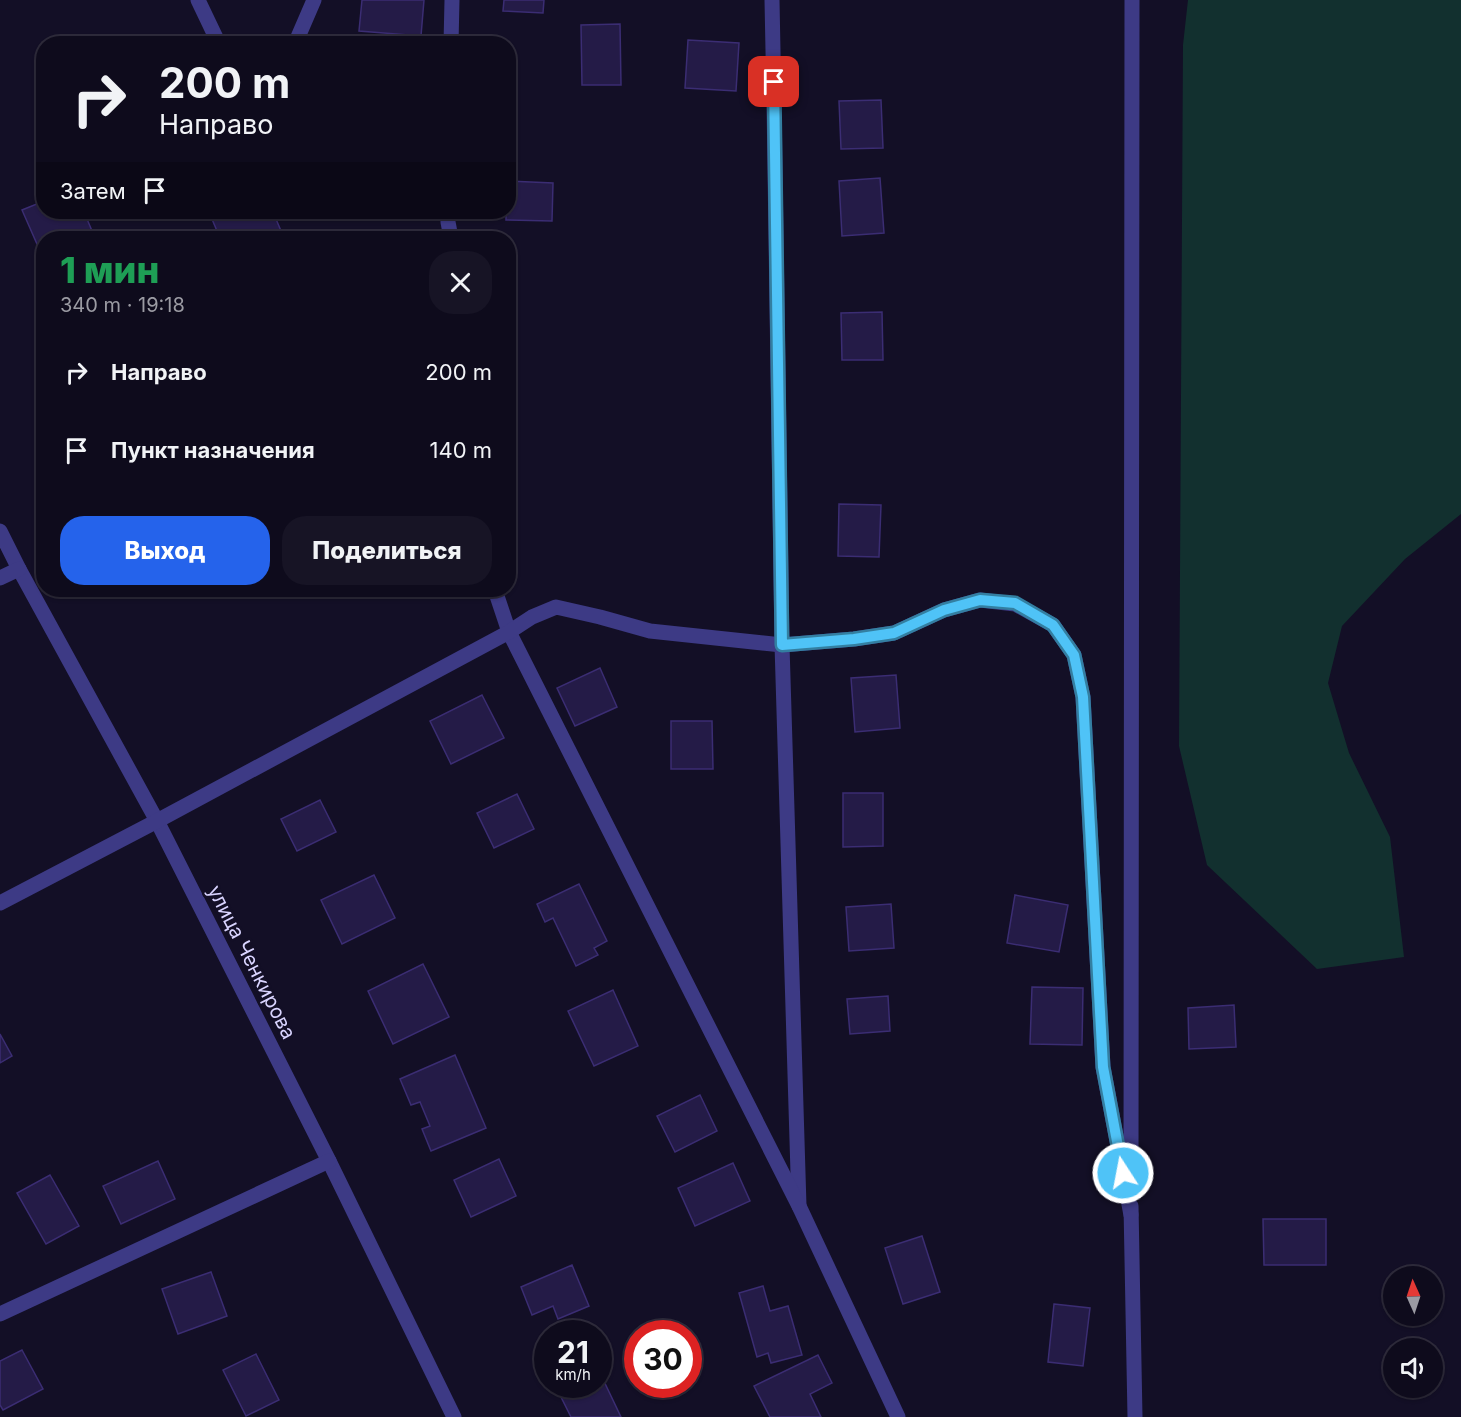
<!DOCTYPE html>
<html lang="ru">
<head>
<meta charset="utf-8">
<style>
  body { margin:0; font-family:Inter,sans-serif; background:#171425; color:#f1f3f6; height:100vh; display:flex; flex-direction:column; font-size:22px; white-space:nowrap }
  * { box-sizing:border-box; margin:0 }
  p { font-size:20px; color:#9b9ba3 }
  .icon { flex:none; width:33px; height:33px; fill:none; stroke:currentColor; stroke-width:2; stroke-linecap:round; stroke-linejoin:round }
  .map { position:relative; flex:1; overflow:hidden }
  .details { position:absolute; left:36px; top:231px; width:480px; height:366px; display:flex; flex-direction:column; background:#0e0b1c; border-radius:24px; box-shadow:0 2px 4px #0004,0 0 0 2px #2e2b3b }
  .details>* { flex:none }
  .guide { position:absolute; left:36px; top:36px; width:480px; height:183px; border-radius:24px; box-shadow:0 2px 4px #0004,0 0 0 2px #2e2b3b; background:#0e0b1c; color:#f1f3f6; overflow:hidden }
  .needle { width:39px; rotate:357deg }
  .controls { position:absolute; left:1383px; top:1266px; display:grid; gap:12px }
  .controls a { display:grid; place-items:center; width:60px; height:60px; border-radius:50%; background:#0e0b1c; box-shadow:0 2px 4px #0004,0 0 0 2px #2e2b3b; font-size:30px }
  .speed { position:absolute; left:534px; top:1320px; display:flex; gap:12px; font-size:30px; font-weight:700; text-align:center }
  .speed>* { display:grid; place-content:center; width:78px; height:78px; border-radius:50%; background:#0e0b1c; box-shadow:0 2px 4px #0004,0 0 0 2px #2e2b3b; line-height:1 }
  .speed small { font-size:15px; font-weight:400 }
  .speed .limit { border:9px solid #d22; background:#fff; color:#111 }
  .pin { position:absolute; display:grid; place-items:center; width:51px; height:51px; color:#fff; margin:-26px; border-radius:12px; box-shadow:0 3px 9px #0006 }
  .me { position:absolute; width:66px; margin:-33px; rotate:349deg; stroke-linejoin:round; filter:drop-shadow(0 0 4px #0008) }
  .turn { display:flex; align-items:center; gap:21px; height:126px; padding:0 24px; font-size:27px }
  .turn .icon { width:78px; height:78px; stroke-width:2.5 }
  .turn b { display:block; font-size:42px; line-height:51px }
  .then { display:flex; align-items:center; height:57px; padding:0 24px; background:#0003; gap:12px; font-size:22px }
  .round { display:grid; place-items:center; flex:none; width:63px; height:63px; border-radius:24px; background:#171425 }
  .head { display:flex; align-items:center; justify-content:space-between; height:102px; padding:0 24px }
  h1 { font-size:36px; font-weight:800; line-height:45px; color:#1e9e55 }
  .button { display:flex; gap:12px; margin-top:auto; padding:12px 24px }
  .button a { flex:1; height:69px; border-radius:24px; background:#2563eb; color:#fff; font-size:24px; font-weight:800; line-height:69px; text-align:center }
  .button a+a { background:#171425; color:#f1f3f6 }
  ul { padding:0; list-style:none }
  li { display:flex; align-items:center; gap:18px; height:78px; padding:0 24px }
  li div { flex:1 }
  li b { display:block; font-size:22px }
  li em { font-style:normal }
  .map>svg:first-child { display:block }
  .green { fill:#12302f }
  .building { fill:#241b47; stroke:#3b2d73; stroke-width:1.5 }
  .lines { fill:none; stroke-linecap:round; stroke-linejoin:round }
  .street { stroke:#3d3a85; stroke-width:15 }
  .route-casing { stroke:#337fa1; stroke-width:15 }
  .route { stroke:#4fc3f7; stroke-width:10 }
  .labels { text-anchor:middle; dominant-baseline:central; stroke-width:5; stroke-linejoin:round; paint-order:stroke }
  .street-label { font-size:20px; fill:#d9d4ff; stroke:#130f26 }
</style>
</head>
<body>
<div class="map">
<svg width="1461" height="1417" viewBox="0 0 1461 1417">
  <rect width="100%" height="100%" fill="#130f26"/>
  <!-- green -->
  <path class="green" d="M1188,0H1461V514L1405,559L1342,626L1328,683L1349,753L1390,837L1404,957L1317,969L1207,865L1179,746L1183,45Z"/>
  <!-- building -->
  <g class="building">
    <path d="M362,0H424L421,36L359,31Z"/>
    <path d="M504,0H544L543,13L503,11Z"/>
    <path d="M620,24L621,85H582L581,25Z"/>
    <path d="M688,40L739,43L736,91L685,88Z"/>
    <path d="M881,100L883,148L841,149L839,101Z"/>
    <path d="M880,178L884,233L842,236L839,181Z"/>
    <path d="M508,181L553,183L552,221L506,220V212H508Z"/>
    <path d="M44,201V212H84L95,238H44V260L22,210Z"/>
    <path d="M209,212H273L284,238H220Z"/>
    <path d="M882,312L883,360H842L841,313Z"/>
    <path d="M839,504L881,505L879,557L838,556Z"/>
    <path d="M600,668L617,707L575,726L557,688Z"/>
    <path d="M896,675L900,728L855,732L851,678Z"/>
    <path d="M482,695L504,738L451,764L430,721Z"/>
    <path d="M671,721H712L713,769H671Z"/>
    <path d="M843,793H883V846L843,847Z"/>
    <path d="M517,794L534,829L494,848L477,813Z"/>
    <path d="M320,800L336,832L297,851L281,819Z"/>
    <path d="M374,875L395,918L342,944L321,900Z"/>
    <path d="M579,884L607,941L594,948L598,955L576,966L553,918L545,922L537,904Z"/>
    <path d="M1015,895L1068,905L1059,952L1007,943Z"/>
    <path d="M891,904L894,948L849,951L846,907Z"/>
    <path d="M423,964L449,1017L393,1044L368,991Z"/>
    <path d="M1032,987L1083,988L1082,1045L1030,1044Z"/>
    <path d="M613,990L638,1046L594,1066L568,1011Z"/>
    <path d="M888,996L890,1031L850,1034L847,999Z"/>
    <path d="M1234,1005L1236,1047L1189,1049L1188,1008Z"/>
    <path d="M0,1034L12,1056L0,1063Z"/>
    <path d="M455,1055L486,1128L431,1151L422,1129L430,1126L420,1102L411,1105L400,1079Z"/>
    <path d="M700,1095L717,1131L675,1152L657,1116Z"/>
    <path d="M499,1159L516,1196L471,1217L454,1180Z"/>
    <path d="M158,1161L175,1199L121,1224L103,1186Z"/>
    <path d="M733,1163L750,1201L695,1226L678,1188Z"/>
    <path d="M50,1175L79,1226L46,1244L17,1193Z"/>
    <path d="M1263,1219H1326V1265H1264Z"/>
    <path d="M922,1236L940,1292L903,1304L885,1248Z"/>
    <path d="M572,1265L589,1306L558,1319L553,1306L532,1315L521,1287Z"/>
    <path d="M211,1272L227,1316L178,1334L162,1289Z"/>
    <path d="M763,1286L770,1311L788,1306L802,1355L771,1363L768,1353L757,1357L739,1293Z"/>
    <path d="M1054,1304L1090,1308L1083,1366L1048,1362Z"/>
    <path d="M22,1350L43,1389L3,1410L0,1405V1361Z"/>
    <path d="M256,1354L279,1400L246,1416L223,1370Z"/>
    <path d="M818,1355L832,1383L810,1394L821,1417H770L754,1386Z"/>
    <path d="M601,1375L621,1417H571L560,1395L582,1384H598V1377Z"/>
  </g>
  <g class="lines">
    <!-- street -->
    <g class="street">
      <path d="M198,0L219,44"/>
      <path d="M772,0L774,102L782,645L799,1206"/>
      <path d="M295,44L314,0"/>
      <path d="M451,44L452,0"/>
      <path d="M448,212V222L451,238"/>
      <path d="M0,531L19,569L157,821L329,1161L454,1417"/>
      <path d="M0,578L19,569"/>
      <path d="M495,590L509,632L799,1206L898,1417"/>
      <path d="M0,903L157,821L509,632L532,617L556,607L600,617L650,631L782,645L854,639L894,633L944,610L980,600L1015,604L1053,625L1074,655L1083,697L1103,1067L1131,1215"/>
      <path d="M1131,1179L1132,0"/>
      <path d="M1131,1206L1135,1417"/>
      <path d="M0,1314L329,1161"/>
    </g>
  </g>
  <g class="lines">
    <!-- route casing -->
    <g class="route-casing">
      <path id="route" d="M774,82L782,645L854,639L894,633L944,610L980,600L1015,603L1053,625L1074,655L1083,697L1103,1067L1123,1173"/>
    </g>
    <!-- route -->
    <use href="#route" class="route"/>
  </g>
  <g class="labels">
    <!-- street labels -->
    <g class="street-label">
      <text transform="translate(252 962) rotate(63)">улица Ченкирова</text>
    </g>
  </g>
</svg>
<div class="controls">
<a><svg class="needle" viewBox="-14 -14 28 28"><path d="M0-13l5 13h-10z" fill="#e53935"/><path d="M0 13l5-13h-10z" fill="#9b9ba3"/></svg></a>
<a><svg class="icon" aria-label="sound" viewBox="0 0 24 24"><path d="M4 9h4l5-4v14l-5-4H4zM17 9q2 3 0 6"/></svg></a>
</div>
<div class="speed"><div>21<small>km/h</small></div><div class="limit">30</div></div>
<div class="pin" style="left:774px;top:82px;background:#d93025"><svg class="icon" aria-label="arrive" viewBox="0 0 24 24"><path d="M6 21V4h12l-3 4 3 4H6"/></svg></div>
<svg class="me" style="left:1123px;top:1173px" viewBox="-20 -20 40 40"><circle r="17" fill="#4fc3f7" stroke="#fff" stroke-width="3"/><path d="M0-11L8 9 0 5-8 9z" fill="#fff"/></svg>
<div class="guide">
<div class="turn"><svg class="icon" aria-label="right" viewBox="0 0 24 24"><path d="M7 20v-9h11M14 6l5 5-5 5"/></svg><div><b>200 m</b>Направо</div></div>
<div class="then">Затем<svg class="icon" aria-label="arrive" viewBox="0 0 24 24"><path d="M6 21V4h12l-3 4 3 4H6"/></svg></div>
</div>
<section class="details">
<div class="head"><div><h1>1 мин</h1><p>340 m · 19:18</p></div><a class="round"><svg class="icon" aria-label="close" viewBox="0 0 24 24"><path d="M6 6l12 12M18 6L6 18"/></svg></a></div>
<ul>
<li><svg class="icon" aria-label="right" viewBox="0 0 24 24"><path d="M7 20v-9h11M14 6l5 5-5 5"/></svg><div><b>Направо</b></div><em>200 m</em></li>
<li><svg class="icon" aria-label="arrive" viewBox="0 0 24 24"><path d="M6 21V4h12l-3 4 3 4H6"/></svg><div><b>Пункт назначения</b></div><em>140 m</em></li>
</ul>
<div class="button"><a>Выход</a><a>Поделиться</a></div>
</section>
</div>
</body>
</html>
